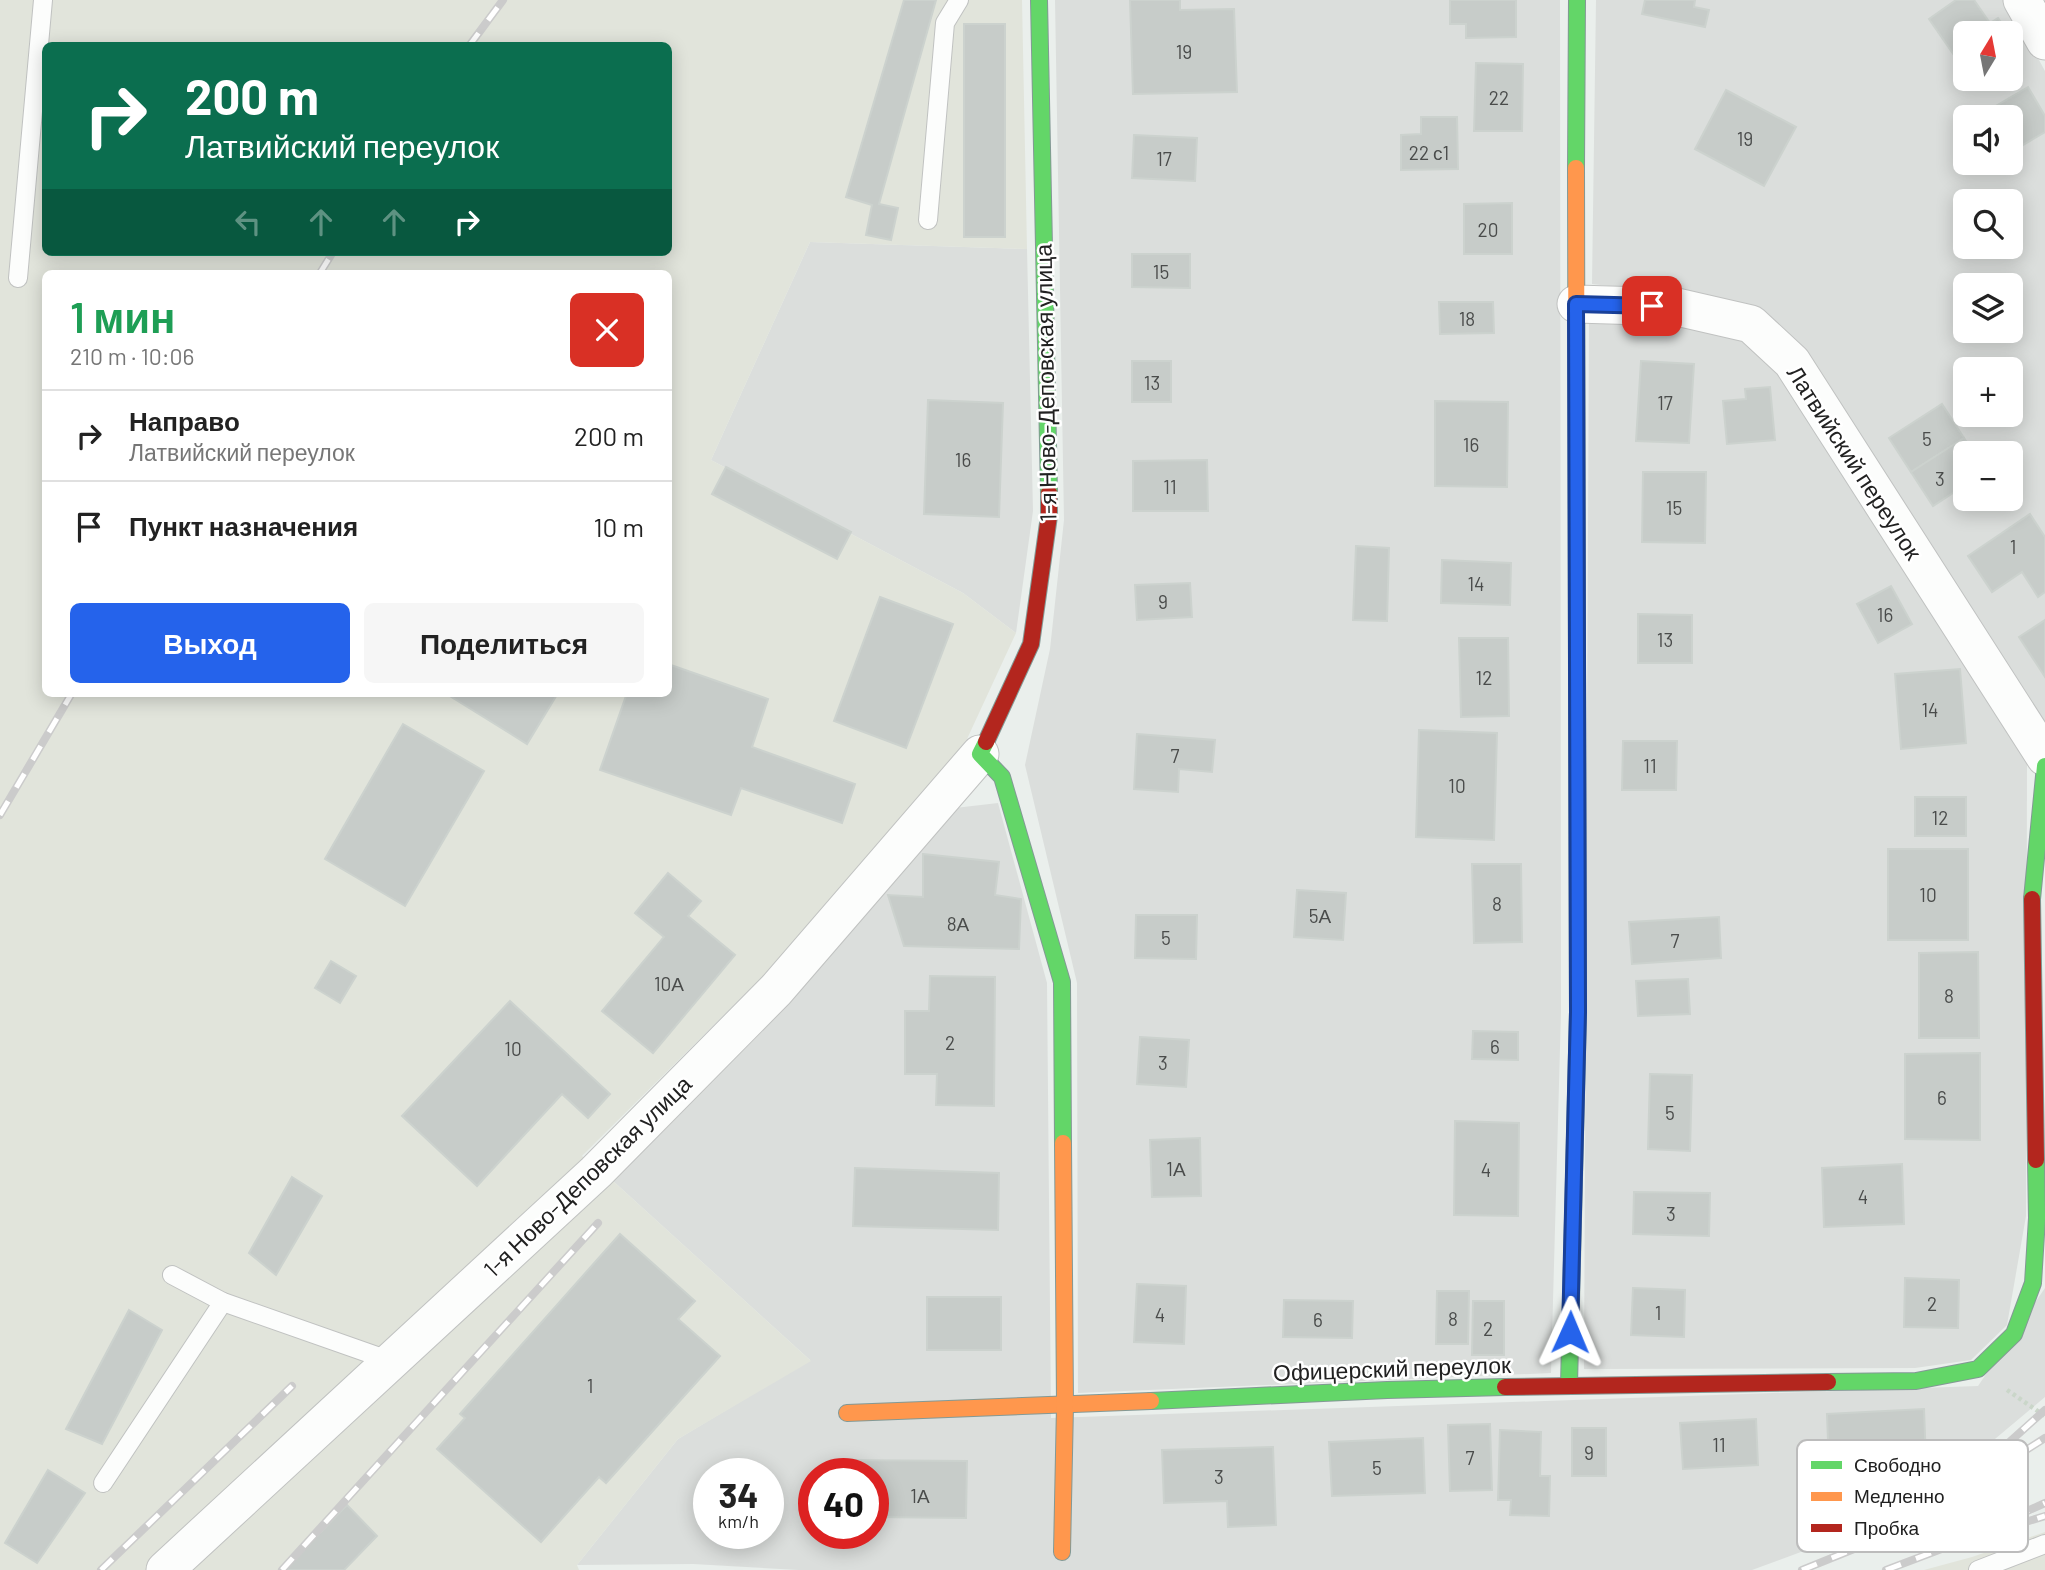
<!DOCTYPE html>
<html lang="ru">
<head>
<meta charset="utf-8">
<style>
  body { margin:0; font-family:Barlow,sans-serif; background:#f6f6f6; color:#222; height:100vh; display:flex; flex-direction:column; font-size:26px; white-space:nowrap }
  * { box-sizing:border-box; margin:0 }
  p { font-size:23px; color:#767676 }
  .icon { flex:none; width:38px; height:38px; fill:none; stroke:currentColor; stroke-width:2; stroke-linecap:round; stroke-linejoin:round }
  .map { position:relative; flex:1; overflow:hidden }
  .details { position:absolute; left:42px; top:270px; width:630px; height:427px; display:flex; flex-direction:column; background:#fff; border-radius:10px; box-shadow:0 4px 18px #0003 }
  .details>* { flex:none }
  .guide { position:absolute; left:42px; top:42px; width:630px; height:214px; border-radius:10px; box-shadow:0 4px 18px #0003; background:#0b6e4f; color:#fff; overflow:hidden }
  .needle { width:46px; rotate:10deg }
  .tools { position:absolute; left:1953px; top:21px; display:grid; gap:14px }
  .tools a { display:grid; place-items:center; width:70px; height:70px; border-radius:10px; background:#fff; box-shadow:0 4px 18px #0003; font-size:35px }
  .speed { position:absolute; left:693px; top:1458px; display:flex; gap:14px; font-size:35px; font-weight:700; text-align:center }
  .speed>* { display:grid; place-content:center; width:91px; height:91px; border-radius:50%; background:#fff; box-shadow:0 4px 18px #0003; line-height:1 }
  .speed small { font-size:18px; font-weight:400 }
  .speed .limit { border:10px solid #d22; background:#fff; color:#111 }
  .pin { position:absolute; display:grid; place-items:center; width:60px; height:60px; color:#fff; margin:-30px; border-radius:14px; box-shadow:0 4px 10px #0006 }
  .me { position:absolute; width:77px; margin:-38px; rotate:1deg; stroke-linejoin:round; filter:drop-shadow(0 0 5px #0008) }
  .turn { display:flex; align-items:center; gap:24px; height:147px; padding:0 28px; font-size:32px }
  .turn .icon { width:91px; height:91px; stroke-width:2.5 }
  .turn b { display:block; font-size:49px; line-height:60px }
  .lanes { display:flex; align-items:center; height:66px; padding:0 28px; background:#0003; justify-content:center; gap:35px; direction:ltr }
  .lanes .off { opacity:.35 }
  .round { display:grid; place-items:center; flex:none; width:74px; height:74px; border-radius:10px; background:#f6f6f6 }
  .summary { display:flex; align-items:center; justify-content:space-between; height:119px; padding:0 28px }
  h1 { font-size:42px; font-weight:600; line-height:52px; color:#1e9e55 }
  .action { display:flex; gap:14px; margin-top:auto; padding:14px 28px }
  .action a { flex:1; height:80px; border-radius:10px; background:#2563eb; color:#fff; font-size:28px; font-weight:600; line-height:80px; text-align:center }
  .action a+a { background:#f6f6f6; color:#222 }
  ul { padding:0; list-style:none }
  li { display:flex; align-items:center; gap:21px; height:91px; padding:0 28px; border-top:2px solid #e0e0e0 }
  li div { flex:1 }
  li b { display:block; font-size:26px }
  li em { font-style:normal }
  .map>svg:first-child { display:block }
  .residential { fill:#dbdedc; fill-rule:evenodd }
  .industrial { fill:#e1e4db; fill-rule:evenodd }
  .building { fill:#c7ccc9; stroke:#ccd2ce; stroke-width:2 }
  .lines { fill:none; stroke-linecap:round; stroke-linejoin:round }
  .lane-casing { stroke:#c0c2c1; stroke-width:20 }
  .street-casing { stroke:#c0c2c1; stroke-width:39 }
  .fast-casing { stroke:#839995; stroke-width:18 }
  .slow-casing { stroke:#839995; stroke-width:18 }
  .jam-casing { stroke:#839995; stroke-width:18 }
  .path { stroke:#cad6c9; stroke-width:4.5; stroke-dasharray:3.5 3.5; stroke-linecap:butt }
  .lane { stroke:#fcfdfc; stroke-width:18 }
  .street { stroke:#fcfdfc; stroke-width:37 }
  .fast { stroke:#63d668; stroke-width:16 }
  .slow { stroke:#ff974d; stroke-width:16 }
  .jam { stroke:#b3261e; stroke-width:16 }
  .rail-casing { stroke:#cbcbcb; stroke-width:8 }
  .rail { stroke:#fff; stroke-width:5; stroke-dasharray:16; stroke-linecap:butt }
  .route-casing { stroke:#184099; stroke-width:18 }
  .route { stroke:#2563eb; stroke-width:12 }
  .labels { text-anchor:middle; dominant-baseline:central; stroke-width:5; stroke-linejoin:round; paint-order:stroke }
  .number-label { font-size:19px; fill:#4a4c4b }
  .street-label { font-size:23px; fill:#212121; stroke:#fff }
  .key { fill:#fff; stroke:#bcbcbc; stroke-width:2 }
  .key-label { font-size:19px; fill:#212121 }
</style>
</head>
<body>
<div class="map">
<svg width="2045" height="1570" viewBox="0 0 2045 1570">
  <rect width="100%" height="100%" fill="#eaefec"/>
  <!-- residential -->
  <g class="residential">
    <path d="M1055,0H1560L1561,1012L1551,1373L1078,1393L1077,983L1025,765L1050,649L1064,520Z"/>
    <path d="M1596,0H2006L2045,71V723L1802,353L1679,294L1592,284ZM1965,33H2011V79H1965ZM1965,117H2011V163H1965ZM1965,201H2011V247H1965ZM1965,285H2011V331H1965ZM1965,369H2011V415H1965ZM1965,453H2011V499H1965Z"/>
    <path d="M810,242L1027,249L1033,511L1016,633L963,593L711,460Z"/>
    <path d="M1589,319L1675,320L1746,336L1782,371L2027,759L2026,1216L2007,1325L1971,1360L1915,1368L1584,1369Z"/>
    <path d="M998,803L1047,983L1051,1418L1978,1386L2045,1288V1397L1958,1470L1844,1536L1752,1570H799L693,1564L577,1565L678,1439L810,1360L613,1181L787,1003L955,808ZM709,1474H768V1533H709ZM814,1474H873V1533H814Z"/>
  </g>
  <!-- industrial -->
  <g class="industrial">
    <path d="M0,0H1022L1027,249L810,242L711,460L963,593L1016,633L967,739L929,789L761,978L582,1156L613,1181L811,1361L678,1439L577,1565L579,1570H0ZM46,46H668V252H46ZM46,273H668V693H46Z"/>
    <path d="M2045,1532V1570H1924L1972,1557Z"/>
  </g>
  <!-- building -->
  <g class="building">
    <path d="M904,0H936L879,204L898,208L891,240L866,235L872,205L846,197Z"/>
    <path d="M1130,0H1180V10L1234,9L1237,92L1133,94Z"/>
    <path d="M1450,0H1516V37L1466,38V24H1450Z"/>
    <path d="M1645,0H1695L1694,7L1709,10L1705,27L1642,14Z"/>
    <path d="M1956,0H1974L1990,23L1998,18L2009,33H1965V71L1929,19Z"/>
    <rect x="964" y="24" width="41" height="213"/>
    <path d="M1476,63L1523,64L1522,131H1474Z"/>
    <path d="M2028,87L2045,116V132L2011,152V117H1977Z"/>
    <path d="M1726,90L1796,127L1764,186L1695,149Z"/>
    <path d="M1421,117H1457L1458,169L1401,170V135L1421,134Z"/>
    <path d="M1134,135L1197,138L1195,181L1132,178Z"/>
    <path d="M1512,203V254H1464V204Z"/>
    <path d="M1132,254H1190V288L1132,287Z"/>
    <path d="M1439,302H1493L1494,333L1440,334Z"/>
    <rect x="1132" y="361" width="39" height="41"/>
    <path d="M1641,361L1694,364L1689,443L1636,441Z"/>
    <path d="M1770,387L1775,440L1727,444L1723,401L1746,399L1745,389Z"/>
    <path d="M928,400L1003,403L999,517L924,514Z"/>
    <path d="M1435,401L1508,402L1507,487L1435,486Z"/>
    <path d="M1942,404L1964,438L1911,472L1889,438Z"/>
    <path d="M1964,438L1974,453H1965V485L1933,506L1911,472Z"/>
    <path d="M1207,460L1208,511H1133V461Z"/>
    <path d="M726,467L851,532L837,559L712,494Z"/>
    <path d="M1643,472H1706L1705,543L1642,542Z"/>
    <path d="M2030,514L2045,537V592L2038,597L2022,572L1992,592L1968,556Z"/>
    <path d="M1356,546L1389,548L1387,621L1353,620Z"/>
    <path d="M1442,560L1511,563L1510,605L1441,603Z"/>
    <path d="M1190,583L1192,617L1137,620L1135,585Z"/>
    <path d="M1891,586L1912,624L1878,643L1857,604Z"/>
    <path d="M880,597L953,624L906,748L834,721Z"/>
    <path d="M1638,614L1692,615V663H1638Z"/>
    <path d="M2045,620V677L2019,637Z"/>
    <path d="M1459,638H1508L1509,716L1461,717Z"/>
    <path d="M668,664L768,699L752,747L855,784L842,823L741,788L731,815L600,770L627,693H668Z"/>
    <path d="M1960,669L1966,743L1901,749L1895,674Z"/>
    <path d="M445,693H558L527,744Z"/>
    <path d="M403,724L484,771L405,906L325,859Z"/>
    <path d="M1419,730L1497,733L1494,840L1416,837Z"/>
    <path d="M1137,734L1215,740L1212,772L1179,769L1178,792L1134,789Z"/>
    <path d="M1623,741H1677L1676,790H1622Z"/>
    <rect x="1915" y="797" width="51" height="39"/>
    <rect x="1888" y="849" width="80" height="91"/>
    <path d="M923,854L999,862L995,895L1021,899L1019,949L904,946L888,895L923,897Z"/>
    <path d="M1472,864H1521L1522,942L1474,943Z"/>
    <path d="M668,873L701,901L688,916L735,955L653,1053L602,1011L664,937L635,913Z"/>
    <path d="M1297,890L1346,893L1343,940L1294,937Z"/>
    <path d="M1136,915H1197L1196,959L1135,958Z"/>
    <path d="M1719,917L1721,958L1632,964L1629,922Z"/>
    <path d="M1978,952L1979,1038H1919V953Z"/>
    <path d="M331,961L356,976L340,1003L315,988Z"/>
    <path d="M930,976L995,977L994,1106L936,1105L937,1074H905V1011H929Z"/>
    <path d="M1688,979L1690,1014L1638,1016L1636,981Z"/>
    <path d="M510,1001L610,1094L588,1118L562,1094L477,1186L402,1116Z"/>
    <path d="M1473,1031L1518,1032V1060L1472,1059Z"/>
    <path d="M1140,1037L1189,1040L1186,1087L1137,1084Z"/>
    <path d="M1980,1053V1140L1905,1139V1054Z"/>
    <path d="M1650,1074L1692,1075L1690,1151L1648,1149Z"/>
    <path d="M1455,1121L1519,1123L1518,1216L1454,1215Z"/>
    <path d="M1200,1138L1201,1196L1152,1197L1150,1140Z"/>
    <path d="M1902,1164L1904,1224L1824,1227L1822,1168Z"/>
    <path d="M855,1168L999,1173L998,1230L853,1226Z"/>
    <path d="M292,1177L322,1196L276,1275L249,1253Z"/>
    <path d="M1634,1192L1710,1193L1709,1236L1633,1234Z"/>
    <path d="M620,1234L695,1301L678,1319L720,1356L606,1483L599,1477L541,1542L437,1449L465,1418L460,1414Z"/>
    <path d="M1905,1278L1959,1280L1958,1328L1904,1327Z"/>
    <path d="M1137,1284L1186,1286L1184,1344L1134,1342Z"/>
    <path d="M1633,1288L1685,1290L1684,1337L1631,1335Z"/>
    <path d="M1437,1291H1469L1468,1344H1436Z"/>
    <rect x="927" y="1297" width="74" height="53"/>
    <path d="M1284,1300L1353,1301L1352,1338L1283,1337Z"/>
    <path d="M1473,1301H1504V1355H1472Z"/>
    <path d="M129,1310L162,1330L102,1444L66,1429Z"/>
    <path d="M1924,1409L1926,1462L1829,1466L1827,1414Z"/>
    <path d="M1756,1419L1758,1465L1683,1469L1680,1423Z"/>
    <path d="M1490,1424L1492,1490L1450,1491L1448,1425Z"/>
    <rect x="1572" y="1428" width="34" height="48"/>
    <path d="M1500,1430L1541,1432L1540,1476H1550L1549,1516L1510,1515L1511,1500H1498Z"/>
    <path d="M1423,1438L1425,1493L1332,1496L1329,1442Z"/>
    <path d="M1273,1447L1276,1525L1228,1527L1227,1501L1164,1503L1162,1450Z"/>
    <path d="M839,1460L967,1461L966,1518L873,1517V1474H839Z"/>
    <path d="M48,1470L85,1493L37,1563L5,1543Z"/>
    <path d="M347,1505L377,1536L344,1570H284Z"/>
  </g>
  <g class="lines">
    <!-- lane casing -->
    <g class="lane-casing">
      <g id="lane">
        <path d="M928,220L945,23L959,0"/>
        <path d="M18,278L43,0"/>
        <path d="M172,1275L223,1302L391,1361"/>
        <path d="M103,1483L223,1302"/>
        <path d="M1978,1570L2045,1544"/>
      </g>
    </g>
    <!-- street casing -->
    <g class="street-casing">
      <g id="street">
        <path d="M2022,0L2045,41"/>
        <path d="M1576,304L1677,307L1751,324L1792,362L2045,757"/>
        <path d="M165,1570L596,1172L776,990L980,754"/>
      </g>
    </g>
    <!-- fast casing -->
    <g class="fast-casing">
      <g id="fast">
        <path d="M1039,0L1049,493"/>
        <path d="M1576,168L1577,0"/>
        <path d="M986,742L980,754L1002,777L1062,982L1063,1143"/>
        <path d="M2032,899L2045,766"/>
        <path d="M1828,1382L1916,1381L1978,1369L2014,1334L2033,1283L2037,1218L2036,1160"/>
        <path d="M1569,1385L1578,1012L1577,671"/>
        <path d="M1151,1401L1387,1390L1505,1387"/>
      </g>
    </g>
    <!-- slow casing -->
    <g class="slow-casing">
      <g id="slow">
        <path d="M1576,168L1577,671"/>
        <path d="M847,1413L1151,1401"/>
        <path d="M1062,1552L1065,1405L1063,1143"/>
      </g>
    </g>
    <!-- jam casing -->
    <g class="jam-casing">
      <g id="jam">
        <path d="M986,742L1031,644L1049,516V493"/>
        <path d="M2032,899L2036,1160"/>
        <path d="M1505,1387L1828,1382"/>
      </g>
    </g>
    <!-- path -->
    <path class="path" d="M2007,1390L2045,1416"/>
    <!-- lane -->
    <use href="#lane" class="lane"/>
    <!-- street -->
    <use href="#street" class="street"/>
    <!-- fast -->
    <use href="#fast" class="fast"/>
    <!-- slow -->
    <use href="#slow" class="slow"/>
    <!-- jam -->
    <use href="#jam" class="jam"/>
    <!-- rail casing -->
    <g class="rail-casing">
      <g id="rail">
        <path d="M469,46L503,0"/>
        <path d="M320,273L333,252"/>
        <path d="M0,815L72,693"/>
        <path d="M1975,1473L2045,1410"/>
        <path d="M2014,1517L2045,1503"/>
        <path d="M101,1570L292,1386"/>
        <path d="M282,1570L598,1223"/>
        <path d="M1802,1570L1859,1547L1947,1500L2045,1438"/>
        <path d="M1886,1570L1960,1542L2045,1516"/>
      </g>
    </g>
    <!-- rail -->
    <use href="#rail" class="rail"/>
  </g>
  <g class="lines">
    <!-- route casing -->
    <g class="route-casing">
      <path id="route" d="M1570,1332L1578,1012L1576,304L1652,306"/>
    </g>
    <!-- route -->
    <use href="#route" class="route"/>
  </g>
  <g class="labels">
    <!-- number labels -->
    <g class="number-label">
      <text x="1184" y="51">19</text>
      <text x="1499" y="97">22</text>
      <text x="1745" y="138">19</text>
      <text x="1429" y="152">22 с1</text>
      <text x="1164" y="158">17</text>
      <text x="1488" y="229">20</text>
      <text x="1161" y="271">15</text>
      <text x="1467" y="318">18</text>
      <text x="1152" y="382">13</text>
      <text x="1665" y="402">17</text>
      <text x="1927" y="438">5</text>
      <text x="1471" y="444">16</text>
      <text x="963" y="459">16</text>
      <text x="1940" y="478">3</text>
      <text x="1170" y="486">11</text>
      <text x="1674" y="507">15</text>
      <text x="2013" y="546">1</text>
      <text x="1476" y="583">14</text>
      <text x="1163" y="601">9</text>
      <text x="1885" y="614">16</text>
      <text x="1665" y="639">13</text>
      <text x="1484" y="677">12</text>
      <text x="1930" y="709">14</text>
      <text x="1175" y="755">7</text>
      <text x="1650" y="765">11</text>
      <text x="1457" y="785">10</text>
      <text x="1940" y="817">12</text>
      <text x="1928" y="894">10</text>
      <text x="1497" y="903">8</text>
      <text x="1320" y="915">5А</text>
      <text x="958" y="923">8А</text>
      <text x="1166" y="937">5</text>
      <text x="1675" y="940">7</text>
      <text x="669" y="983">10А</text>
      <text x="1949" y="995">8</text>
      <text x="950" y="1042">2</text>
      <text x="1495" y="1046">6</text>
      <text x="513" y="1048">10</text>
      <text x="1163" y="1062">3</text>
      <text x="1942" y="1097">6</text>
      <text x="1670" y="1112">5</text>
      <text x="1176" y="1168">1А</text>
      <text x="1486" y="1169">4</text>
      <text x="1863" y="1196">4</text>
      <text x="1671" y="1213">3</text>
      <text x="1932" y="1303">2</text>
      <text x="1658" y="1312">1</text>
      <text x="1160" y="1314">4</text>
      <text x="1453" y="1318">8</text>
      <text x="1318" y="1319">6</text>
      <text x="1488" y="1328">2</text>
      <text x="590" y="1385">1</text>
      <text x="1719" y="1444">11</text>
      <text x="1589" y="1452">9</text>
      <text x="1470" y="1457">7</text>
      <text x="1377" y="1467">5</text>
      <text x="1219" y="1476">3</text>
      <text x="920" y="1495">1А</text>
    </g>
    <!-- street labels -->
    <g class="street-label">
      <text transform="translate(1045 383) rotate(-91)">1-я Ново-Деповская улица</text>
      <text transform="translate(1855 462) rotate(57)">Латвийский переулок</text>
      <text transform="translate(587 1176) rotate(-44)">1-я Ново-Деповская улица</text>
      <text transform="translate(1392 1368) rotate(-2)">Офицерский переулок</text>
    </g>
  </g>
  <!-- legend -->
  <rect x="1797" y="1440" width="231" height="112" rx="10" class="key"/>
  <rect x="1811" y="1461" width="31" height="8" fill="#63d668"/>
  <rect x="1811" y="1492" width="31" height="9" fill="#ff974d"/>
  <rect x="1811" y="1524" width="31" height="8" fill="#b3261e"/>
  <g class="key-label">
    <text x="1854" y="1472">Свободно</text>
    <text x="1854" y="1503">Медленно</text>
    <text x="1854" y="1535">Пробка</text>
  </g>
</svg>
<div class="tools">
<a><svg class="needle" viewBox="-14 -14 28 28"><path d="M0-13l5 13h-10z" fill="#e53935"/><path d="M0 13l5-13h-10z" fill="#767676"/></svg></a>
<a><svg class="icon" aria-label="sound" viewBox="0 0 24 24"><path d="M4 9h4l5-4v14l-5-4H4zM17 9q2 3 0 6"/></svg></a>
<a><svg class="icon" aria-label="search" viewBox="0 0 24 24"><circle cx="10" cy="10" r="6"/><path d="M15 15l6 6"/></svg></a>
<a><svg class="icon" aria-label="layers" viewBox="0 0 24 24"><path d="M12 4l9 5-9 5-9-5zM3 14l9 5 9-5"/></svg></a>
<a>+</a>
<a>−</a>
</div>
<div class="speed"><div>34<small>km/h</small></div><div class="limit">40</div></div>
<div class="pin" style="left:1652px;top:306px;background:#d93025"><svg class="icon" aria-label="arrive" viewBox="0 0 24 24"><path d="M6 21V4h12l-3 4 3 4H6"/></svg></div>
<svg class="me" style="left:1570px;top:1332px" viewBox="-20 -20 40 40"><path d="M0-17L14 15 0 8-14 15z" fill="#2563eb" stroke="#fff" stroke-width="4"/></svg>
<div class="guide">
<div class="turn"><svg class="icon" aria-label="right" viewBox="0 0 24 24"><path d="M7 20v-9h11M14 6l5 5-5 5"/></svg><div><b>200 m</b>Латвийский переулок</div></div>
<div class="lanes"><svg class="icon off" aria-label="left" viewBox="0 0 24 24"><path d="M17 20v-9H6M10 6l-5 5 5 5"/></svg><svg class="icon off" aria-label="ahead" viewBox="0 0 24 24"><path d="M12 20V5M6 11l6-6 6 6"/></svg><svg class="icon off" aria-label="ahead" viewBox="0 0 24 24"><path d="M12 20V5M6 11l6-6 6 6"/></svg><svg class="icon" aria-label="right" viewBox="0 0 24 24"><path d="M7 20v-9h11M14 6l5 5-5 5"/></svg></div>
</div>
<section class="details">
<div class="summary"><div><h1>1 мин</h1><p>210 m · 10:06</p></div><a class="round" style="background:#d93025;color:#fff"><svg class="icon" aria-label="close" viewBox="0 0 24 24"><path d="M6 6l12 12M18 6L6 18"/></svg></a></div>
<ul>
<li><svg class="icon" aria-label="right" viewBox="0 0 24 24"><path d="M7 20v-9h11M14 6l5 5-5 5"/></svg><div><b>Направо</b><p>Латвийский переулок</p></div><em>200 m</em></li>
<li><svg class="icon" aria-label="arrive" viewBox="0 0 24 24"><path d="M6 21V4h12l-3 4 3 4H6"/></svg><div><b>Пункт назначения</b></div><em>10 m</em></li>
</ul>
<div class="action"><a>Выход</a><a>Поделиться</a></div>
</section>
</div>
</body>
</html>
